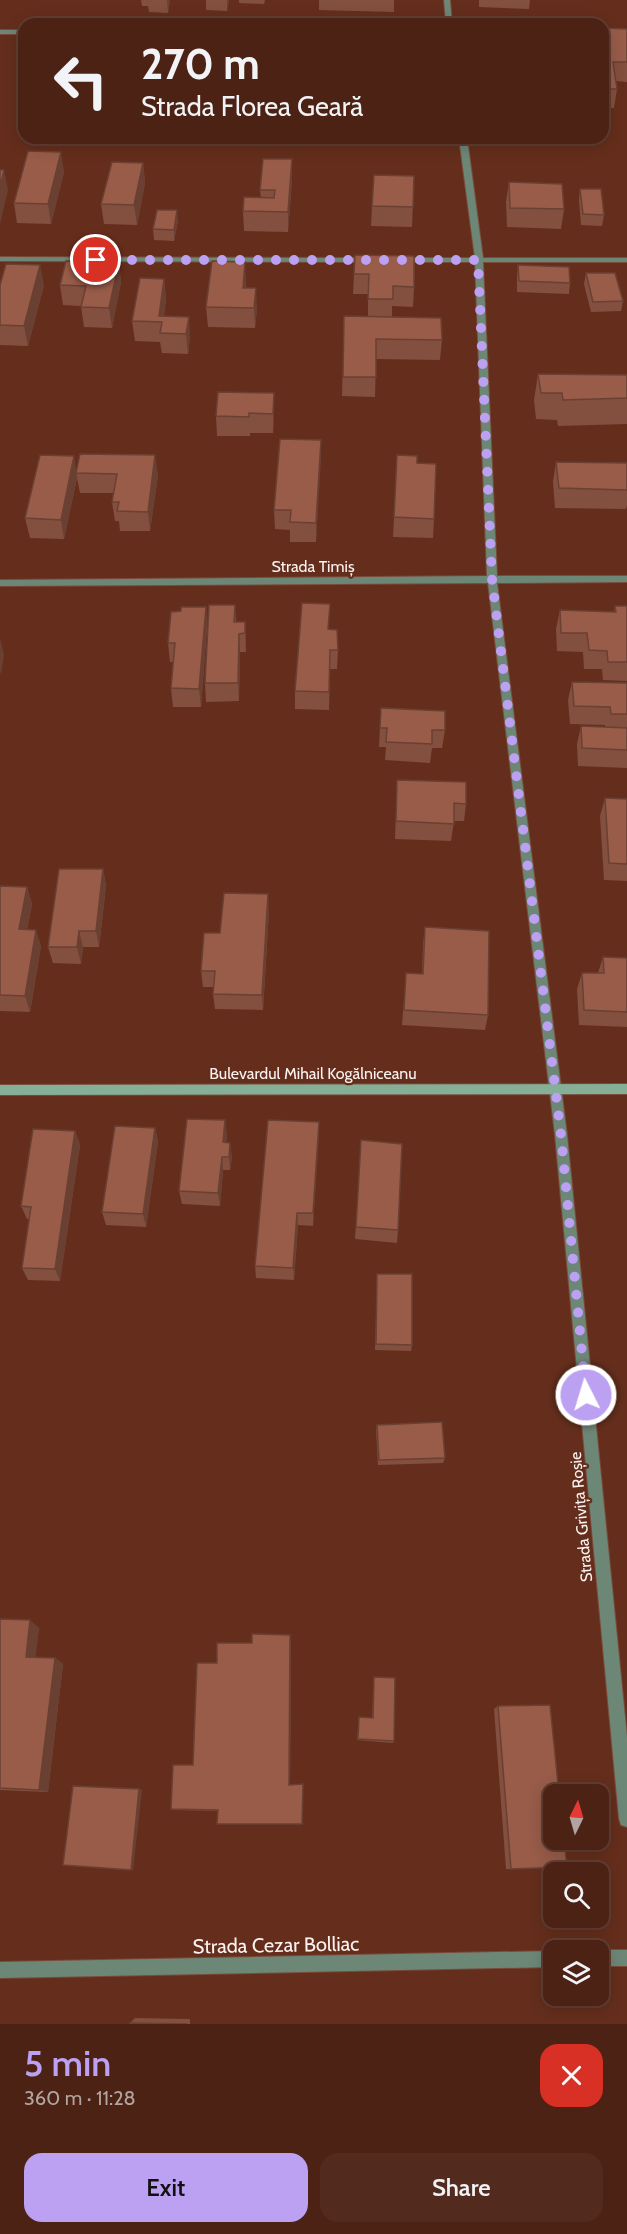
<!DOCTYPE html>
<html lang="en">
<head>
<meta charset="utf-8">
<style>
  body { margin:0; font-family:Cabin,sans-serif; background:#532a1e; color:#f1f3f6; height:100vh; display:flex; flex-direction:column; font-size:22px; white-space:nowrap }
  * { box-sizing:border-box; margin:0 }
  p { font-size:20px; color:#b2a4a0 }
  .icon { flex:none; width:33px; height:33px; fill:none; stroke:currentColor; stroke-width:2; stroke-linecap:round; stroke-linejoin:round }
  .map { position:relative; height:2024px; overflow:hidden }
  .drawer { display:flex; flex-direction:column; background:#4c2215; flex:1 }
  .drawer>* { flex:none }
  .banner { position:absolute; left:18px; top:18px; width:591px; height:126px; border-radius:18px; box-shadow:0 3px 15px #0003,0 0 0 2px #633f34; background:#4c2215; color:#f1f3f6; overflow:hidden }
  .needle { width:39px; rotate:5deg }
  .buttons { position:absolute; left:543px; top:1784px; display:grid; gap:12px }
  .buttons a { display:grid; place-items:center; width:66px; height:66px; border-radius:12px; background:#4c2215; box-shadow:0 3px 15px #0003,0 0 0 2px #633f34; font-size:30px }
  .pin { position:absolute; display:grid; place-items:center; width:51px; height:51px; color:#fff; margin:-26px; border:3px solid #fff; border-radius:50%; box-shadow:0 2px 6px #0007 }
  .me { position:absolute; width:66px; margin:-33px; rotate:355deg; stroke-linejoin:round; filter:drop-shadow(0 0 4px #0008) }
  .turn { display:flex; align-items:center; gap:21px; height:126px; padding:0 24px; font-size:27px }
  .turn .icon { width:78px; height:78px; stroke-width:2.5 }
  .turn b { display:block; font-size:42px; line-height:51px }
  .round { display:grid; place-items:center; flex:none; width:63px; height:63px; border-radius:18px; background:#532a1e }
  .summary { display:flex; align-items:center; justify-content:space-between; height:102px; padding:0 24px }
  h1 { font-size:36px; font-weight:600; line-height:45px; color:#bca0f2 }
  .primary-button { display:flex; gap:12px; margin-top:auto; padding:12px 24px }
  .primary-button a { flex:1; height:69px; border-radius:18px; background:#bca0f2; color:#111; font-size:24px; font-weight:600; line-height:69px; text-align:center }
  .primary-button a+a { background:#532a1e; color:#f1f3f6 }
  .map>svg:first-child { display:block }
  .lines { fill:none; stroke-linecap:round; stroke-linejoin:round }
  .minor-casing { stroke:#7a4a3a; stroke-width:2 }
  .secondary-casing { stroke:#7a4a3a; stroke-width:2 }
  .minor { fill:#6d8777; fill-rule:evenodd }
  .secondary { fill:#85af96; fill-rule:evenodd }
  .wall { fill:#834f3f }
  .shaded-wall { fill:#6a4033 }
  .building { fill:#985c49; stroke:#6a4033; stroke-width:1.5 }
  .route { stroke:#bca0f2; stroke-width:10; stroke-dasharray:0 18 }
  .labels { text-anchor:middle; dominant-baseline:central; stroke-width:4.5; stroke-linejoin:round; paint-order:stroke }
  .street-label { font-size:16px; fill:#faf3f1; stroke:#652e1c }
  .near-street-label { font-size:20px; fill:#faf3f1; stroke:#652e1c }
</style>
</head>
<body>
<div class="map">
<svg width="627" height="2024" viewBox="0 0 627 2024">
  <rect width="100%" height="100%" fill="#652e1c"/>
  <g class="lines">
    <!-- minor casing -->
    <g class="minor-casing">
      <g id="minor">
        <path d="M444,0H450L452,24H446Z"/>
        <rect x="0" y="30" width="24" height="4"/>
        <path d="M459,138H467L483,258H627V262H483L497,576H627V582L497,583L567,1135L627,1737V1827L621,1825L619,1819L555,1135L488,583L0,586V580L487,576L475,262H400L396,260L400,258H475Z"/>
        <path d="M0,257L371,258L375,260L371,262L0,261Z"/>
        <path d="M597,1950H627V1966H598V1950Z"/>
        <path d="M554,1951V1967L0,1978V1962Z"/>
      </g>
    </g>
    <!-- secondary casing -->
    <g class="secondary-casing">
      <path id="secondary" d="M627,1084V1094L0,1095V1085Z"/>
    </g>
    <!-- minor -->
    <use href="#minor" class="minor"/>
    <!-- secondary -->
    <use href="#secondary" class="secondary"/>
  </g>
  <!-- wall -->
  <g class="wall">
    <path d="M141,0H170L168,13L149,12L148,6H142Z"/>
    <path d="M206,0H229L227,11L206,10Z"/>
    <path d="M239,0H265L264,4L239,3Z"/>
    <path d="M319,0H394V12L319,10Z"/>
    <path d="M479,0H530L529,9L479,7Z"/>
    <path d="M603,28L627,29V82L616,81L617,89L614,108H603Z"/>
    <path d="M143,163L145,183L137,225L104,224L101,204Z"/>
    <path d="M64,172L51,224L17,223L14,203Z"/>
    <path d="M414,176L412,227L371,226L372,206Z"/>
    <path d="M292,179L288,232L244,231L243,211L261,198L260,190Z"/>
    <path d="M509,182L564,209L561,229L507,227L506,202Z"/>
    <path d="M580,189L604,215L602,226L581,225L579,200Z"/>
    <path d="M178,221L174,241L154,240L153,229Z"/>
    <path d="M355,255L414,287L413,307L392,306V317L442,340L440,360L376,359L375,397L342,396L344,316H368V294H353Z"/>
    <path d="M119,262L121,282L112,328L84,327L81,306L63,305L60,285Z"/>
    <path d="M518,265L570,283L569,294L517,292V276Z"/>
    <path d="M586,273L623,301L621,311L591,312L584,284Z"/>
    <path d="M164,279L166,299L164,316L190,336L188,354L162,353L160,342L135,341L132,321Z"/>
    <path d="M246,282V288L257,308L255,328L208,327L206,307Z"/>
    <path d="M0,285H44L28,346L0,345Z"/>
    <path d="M538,374L627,375V424L558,426L557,420L536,419L534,400Z"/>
    <path d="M218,392L274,413L273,433H250V436H217L216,416Z"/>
    <path d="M321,440L316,542H290V530L275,529L274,510Z"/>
    <path d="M397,455L417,463L434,519L433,538L393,537Z"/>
    <path d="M556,462L627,463V505L626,509L555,508L553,482Z"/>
    <path d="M77,471L158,475L150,531H120L119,521H115L112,502L114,493H80L77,478L64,539L30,538L25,518Z"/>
    <path d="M235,605L236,622H245L246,641V652H240L239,701L206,702L205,683Z"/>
    <path d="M615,606H627V681L603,680L602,669H584L583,652L557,651L556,629L560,610L614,612Z"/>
    <path d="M206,607L207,626L201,707H173L171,688L173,662H170L168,643L181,611Z"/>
    <path d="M329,629L338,650L337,669H330L329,710L295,709V691Z"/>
    <path d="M572,682L627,683V768L578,766L577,744L581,726L605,727V725L570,724L568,700Z"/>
    <path d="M381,708L445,730L442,748H432L430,763L385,760L386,747H379Z"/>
    <path d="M397,780L466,804L464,821H454L451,841L395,839Z"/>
    <path d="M605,798L627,799V881L604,880L600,816Z"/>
    <path d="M103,869L106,886L99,947H83L81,964L53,963L48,947Z"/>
    <path d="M0,886L27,887L32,904L27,930L41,946L30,1012L0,1011Z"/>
    <path d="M269,911L263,1010L215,1009L213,994L214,987H203L201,971L220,933Z"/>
    <path d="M425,927L488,1015L485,1030L402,1025L406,973L422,974L423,944Z"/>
    <path d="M603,957L627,958V1027L579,1025L577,989L582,973H598Z"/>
    <path d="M319,1122L313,1226L298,1225L294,1280L256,1278L255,1266Z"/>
    <path d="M155,1128L158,1142L146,1227L106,1225L102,1212Z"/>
    <path d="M75,1131L80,1145L60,1281L28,1280L22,1268L29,1219H27L21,1206Z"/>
    <path d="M227,1134L226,1143L232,1157L230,1170H223L220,1206L182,1204L179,1191Z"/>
    <path d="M361,1140L398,1230L397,1243L355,1239Z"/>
    <path d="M377,1274L412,1345L411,1351L375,1350Z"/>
    <path d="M377,1425L445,1458L443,1463L378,1465L376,1430Z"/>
    <path d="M0,1619L39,1628L35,1657L55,1658L63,1664L48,1792L0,1790Z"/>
    <path d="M291,1640L290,1785L303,1824H217L218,1811L175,1810L171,1809L193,1765L217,1663L252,1643Z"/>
    <path d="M374,1677L394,1741L393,1743L357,1740L359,1717L372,1718Z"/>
    <path d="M498,1706L511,1869H506L494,1709Z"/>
    <path d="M135,2018L190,2019V2024L130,2023Z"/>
  </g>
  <!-- shaded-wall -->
  <g class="shaded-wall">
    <path d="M167,0H170L168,13Z"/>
    <path d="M227,0H229L227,11Z"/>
    <path d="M61,152L64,172L51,224L48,204Z"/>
    <path d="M292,159V179L288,232V212Z"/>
    <path d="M143,163L145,183L137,225L134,205Z"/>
    <path d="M4,170L8,190L0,224V187Z"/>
    <path d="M177,210L178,221L174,241V230Z"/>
    <path d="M119,262L121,282L112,328L109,308Z"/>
    <path d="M245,262L246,282L244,308L243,288Z"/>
    <path d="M40,265L44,285L28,346L24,326Z"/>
    <path d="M164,279L166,299L162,327V322L159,316Z"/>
    <path d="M256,288L257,308L255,328L254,308Z"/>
    <path d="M189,317L190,336L188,354L186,334Z"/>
    <path d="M274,393V413L273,433V414Z"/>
    <path d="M321,440V460L316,542V523Z"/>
    <path d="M155,455L158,475L150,531L148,512Z"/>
    <path d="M74,456L77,478L64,539L61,520Z"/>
    <path d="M206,607L207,626L201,707L199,689Z"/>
    <path d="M245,622L246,641V652L245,633Z"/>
    <path d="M239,634L240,652L239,701L238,683Z"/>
    <path d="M0,638L4,655L1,675L0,670Z"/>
    <path d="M103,869L106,886L99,947L96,931Z"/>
    <path d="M27,887L32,904L24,946L19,929Z"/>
    <path d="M268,894L269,911L263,1010L262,995Z"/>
    <path d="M36,930L41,946L30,1012L25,996Z"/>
    <path d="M79,931L83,947L81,964L77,947Z"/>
    <path d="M225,1120L227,1134L225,1156L223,1142Z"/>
    <path d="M319,1122V1136L313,1226V1213Z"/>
    <path d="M155,1128L158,1142L146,1227L143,1214Z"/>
    <path d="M75,1131L80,1145L60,1281L55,1269Z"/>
    <path d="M230,1143L232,1157L230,1170L229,1157Z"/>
    <path d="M222,1157L223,1170L220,1206L218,1193Z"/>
    <path d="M297,1213L298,1225L294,1280L293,1268Z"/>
    <path d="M30,1620L39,1628L35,1663L26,1657Z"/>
    <path d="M290,1635L291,1640L290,1787L289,1785Z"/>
    <path d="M55,1658L63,1664L48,1792L39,1790Z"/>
    <path d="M139,1789L142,1790L133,1870H131Z"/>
  </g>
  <!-- building -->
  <g class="building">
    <path d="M603,28L627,29V62H613L617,89H603Z"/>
    <path d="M28,151L61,152L48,204L14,203Z"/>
    <path d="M263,159H292L288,212L243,211L244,197L274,198L275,190H260Z"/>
    <path d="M112,162L143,163L134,205L101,204Z"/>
    <path d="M0,170H4L0,187Z"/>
    <path d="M374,175L414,176L413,207L372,206Z"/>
    <path d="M509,182L562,184L564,209L510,208Z"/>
    <path d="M580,189H601L604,215L583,214Z"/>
    <path d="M157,210H177L174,230L153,229Z"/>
    <path d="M355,255L414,256V287L393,286V299H368L369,274H354Z"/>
    <path d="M66,261L119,262L109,308L81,307L86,286L60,285Z"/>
    <path d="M212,261L245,262L243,288H256L254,308L206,307Z"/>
    <path d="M6,264L40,265L24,326L0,325V285Z"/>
    <path d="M518,265L569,267L570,283L519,281Z"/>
    <path d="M586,273H615L623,301L593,302Z"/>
    <path d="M140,278L164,279L159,316L189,317L186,334L160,333L162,322L132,321Z"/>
    <path d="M344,316L441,318L442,340L376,339V377H343Z"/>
    <path d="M538,374L627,375V398L563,400L562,393H541Z"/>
    <path d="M218,392L274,393L273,414L249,413V417L216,416Z"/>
    <path d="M280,439L321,440L316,523L290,522L291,510H274Z"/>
    <path d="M80,454L155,455L148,512L117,511L119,502H112L117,474L76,473Z"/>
    <path d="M40,455L74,456L61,520L25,518Z"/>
    <path d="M397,455L417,456V463L436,464L434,519L394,517Z"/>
    <path d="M556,462L627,463V490L559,488Z"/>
    <path d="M302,603L330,604L328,629L337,630L338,650H330L329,692L295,691Z"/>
    <path d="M209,605H235L234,622H245V633L239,634L238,683H205Z"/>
    <path d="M615,606H627V662H608L607,651L589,650L587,633H561L560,610L616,612Z"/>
    <path d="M181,607H206L199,689L171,688L175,643H168L171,612L181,611Z"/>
    <path d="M572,682L627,683V714H611L610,707L574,706Z"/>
    <path d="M381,708L445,711V730H432V744L386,742L387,728H380Z"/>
    <path d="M581,726L627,728V750L582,748Z"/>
    <path d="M397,780L466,782V804L454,803V824L396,821Z"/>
    <path d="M605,798L627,799V864L609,863Z"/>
    <path d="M59,869H103L96,931H79L77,947H48Z"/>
    <path d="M0,886L27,887L19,929L36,930L25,996L0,995Z"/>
    <path d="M224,893L268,894L262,995L213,994L215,971H201L204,933H220Z"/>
    <path d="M425,927L489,931L488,1015L404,1010L406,973L423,974Z"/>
    <path d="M603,957L627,958V1012L584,1010L582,973H604Z"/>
    <path d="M187,1119L225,1120L223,1142L230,1143L229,1157H222L218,1193L179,1191Z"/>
    <path d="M268,1120L319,1122L313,1213H297L293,1268L255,1266Z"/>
    <path d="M115,1126L155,1128L143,1214L102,1212Z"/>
    <path d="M33,1129L75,1131L55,1269L22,1268L31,1207L21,1206Z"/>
    <path d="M361,1140L402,1144L398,1230L356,1227Z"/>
    <path d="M377,1274H412V1345L376,1344Z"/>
    <path d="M442,1422L445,1458L379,1460L377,1425Z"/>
    <path d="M0,1619L30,1620L26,1657L55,1658L39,1790L0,1788Z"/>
    <path d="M252,1634L290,1635L289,1785L303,1784L302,1824H217L218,1810L171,1809L173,1765H193L197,1663H217V1643H252Z"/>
    <path d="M374,1677L395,1678L394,1741L358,1739L359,1717L373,1718Z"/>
    <path d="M550,1705L559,1794H554V1839H564L567,1867L511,1869L498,1706Z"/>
    <path d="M73,1786L139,1789L131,1870L63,1865Z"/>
    <path d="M130,2023L187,2024H130Z"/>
  </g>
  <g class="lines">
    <!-- route -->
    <path class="route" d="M96,260H478L492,579L561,1135L586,1395"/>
  </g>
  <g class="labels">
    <!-- street labels -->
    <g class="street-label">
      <text x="313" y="566">Strada Timiș</text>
      <text x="313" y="1073">Bulevardul Mihail Kogălniceanu</text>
      <text transform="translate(581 1517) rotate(-95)">Strada Grivița Roșie</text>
    </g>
    <!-- near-street labels -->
    <g class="near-street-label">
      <text transform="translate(276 1945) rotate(-1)">Strada Cezar Bolliac</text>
    </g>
  </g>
</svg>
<div class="buttons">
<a><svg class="needle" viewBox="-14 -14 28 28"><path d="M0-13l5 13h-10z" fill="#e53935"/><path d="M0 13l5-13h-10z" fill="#b2a4a0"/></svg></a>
<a><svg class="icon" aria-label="search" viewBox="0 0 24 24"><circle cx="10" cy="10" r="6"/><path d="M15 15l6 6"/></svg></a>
<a><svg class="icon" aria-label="layers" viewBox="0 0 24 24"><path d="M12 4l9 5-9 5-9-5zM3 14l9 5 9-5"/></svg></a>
</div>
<div class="pin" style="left:96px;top:260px;background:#d93025"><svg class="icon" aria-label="arrive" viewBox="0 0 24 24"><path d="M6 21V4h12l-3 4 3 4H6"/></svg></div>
<svg class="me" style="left:586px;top:1395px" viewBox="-20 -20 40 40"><circle r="17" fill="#bca0f2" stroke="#fff" stroke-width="3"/><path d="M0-11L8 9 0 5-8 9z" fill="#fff"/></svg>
<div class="banner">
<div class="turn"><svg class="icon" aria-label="left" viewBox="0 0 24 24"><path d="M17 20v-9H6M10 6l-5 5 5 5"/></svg><div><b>270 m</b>Strada Florea Geară</div></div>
</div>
</div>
<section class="drawer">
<div class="summary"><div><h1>5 min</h1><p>360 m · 11:28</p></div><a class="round" style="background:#d93025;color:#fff"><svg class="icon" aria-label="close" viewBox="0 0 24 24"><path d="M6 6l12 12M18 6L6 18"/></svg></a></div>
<div class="primary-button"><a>Exit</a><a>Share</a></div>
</section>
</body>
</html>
